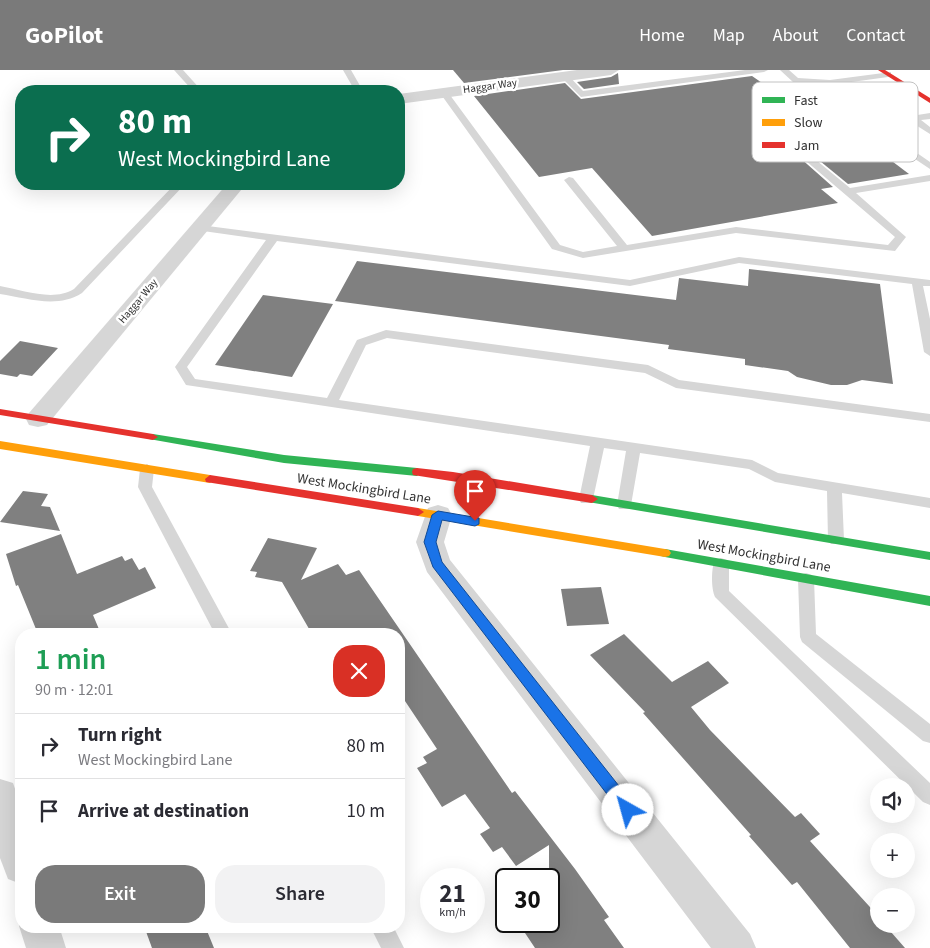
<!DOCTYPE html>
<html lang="en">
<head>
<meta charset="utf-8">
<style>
  body { margin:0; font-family:"Source Sans 3",sans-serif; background:#f2f2f3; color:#2b2b33; height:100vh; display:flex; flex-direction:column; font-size:19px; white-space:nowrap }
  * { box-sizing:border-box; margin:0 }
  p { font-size:16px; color:#7c7c81 }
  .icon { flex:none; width:28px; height:28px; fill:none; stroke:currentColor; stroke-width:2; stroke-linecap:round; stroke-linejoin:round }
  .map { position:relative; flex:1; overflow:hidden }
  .drawer { position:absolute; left:15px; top:558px; width:390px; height:305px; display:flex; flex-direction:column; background:#fff; border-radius:20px; box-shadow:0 5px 20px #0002 }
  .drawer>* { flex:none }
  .top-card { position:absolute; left:15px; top:15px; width:390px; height:105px; border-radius:20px; box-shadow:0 5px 20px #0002; background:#0b6e4f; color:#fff; overflow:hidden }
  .buttons { position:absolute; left:870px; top:708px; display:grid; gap:10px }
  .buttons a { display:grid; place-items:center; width:45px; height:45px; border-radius:50%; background:#fff; box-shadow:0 5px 20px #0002; font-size:25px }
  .speed { position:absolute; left:420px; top:798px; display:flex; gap:10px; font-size:25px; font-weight:700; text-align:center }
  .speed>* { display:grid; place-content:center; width:65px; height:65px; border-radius:50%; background:#fff; box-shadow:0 5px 20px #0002; line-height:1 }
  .speed small { font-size:12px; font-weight:400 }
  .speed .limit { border:2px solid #111; border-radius:8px; background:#fff; color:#111 }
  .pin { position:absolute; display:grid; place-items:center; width:42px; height:42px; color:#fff; margin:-51px -21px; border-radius:50% 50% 50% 0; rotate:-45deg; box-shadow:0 0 5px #0007 }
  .pin .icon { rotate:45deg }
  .me { position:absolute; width:55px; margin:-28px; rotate:322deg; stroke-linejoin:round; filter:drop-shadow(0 0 4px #0008) }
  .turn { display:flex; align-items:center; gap:18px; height:105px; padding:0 20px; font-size:22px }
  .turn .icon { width:65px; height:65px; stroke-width:2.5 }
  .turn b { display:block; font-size:35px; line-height:42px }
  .round { display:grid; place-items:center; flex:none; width:52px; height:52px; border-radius:20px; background:#f2f2f3 }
  .summary { display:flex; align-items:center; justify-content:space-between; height:85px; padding:0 20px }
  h1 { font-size:30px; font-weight:600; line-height:38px; color:#1e9e55 }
  .action { display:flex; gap:10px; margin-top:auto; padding:10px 20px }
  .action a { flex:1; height:58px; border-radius:20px; background:#7a7a7a; color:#fff; font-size:20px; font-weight:600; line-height:58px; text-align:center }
  .action a+a { background:#f2f2f3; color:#2b2b33 }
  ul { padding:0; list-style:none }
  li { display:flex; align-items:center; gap:15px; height:65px; padding:0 20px; border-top:1px solid #e1e1e2 }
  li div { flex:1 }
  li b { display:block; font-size:19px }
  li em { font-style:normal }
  header { display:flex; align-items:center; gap:30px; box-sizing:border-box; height:70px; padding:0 25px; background:#7a7a7a; color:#fff }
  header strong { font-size:24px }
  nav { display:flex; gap:28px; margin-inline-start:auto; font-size:18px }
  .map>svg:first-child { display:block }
  .building { fill:#808080 }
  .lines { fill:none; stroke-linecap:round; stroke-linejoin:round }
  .lane { fill:#d6d6d6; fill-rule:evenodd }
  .street { fill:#d6d6d6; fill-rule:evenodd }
  .fast { fill:#30b455; fill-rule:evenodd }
  .slow { fill:#ff9f0a; fill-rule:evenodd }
  .jam { fill:#e5322d; fill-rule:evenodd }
  .route { fill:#1a73e8; stroke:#114b97 }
  .labels { text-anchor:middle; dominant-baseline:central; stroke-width:5; stroke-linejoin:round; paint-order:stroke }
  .far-street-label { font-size:11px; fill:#323232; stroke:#fff }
  .street-label { font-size:14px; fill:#323232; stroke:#fff }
  .key { fill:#fff; stroke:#c2c2c2; stroke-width:1 }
  .key-label { font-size:14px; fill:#323232 }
</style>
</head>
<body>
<header>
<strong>GoPilot</strong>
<nav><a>Home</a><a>Map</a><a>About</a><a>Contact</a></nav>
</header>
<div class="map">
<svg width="930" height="878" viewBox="0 0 930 878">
  <rect width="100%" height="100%" fill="#fff"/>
  <!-- building -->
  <g class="building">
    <path d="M453,0H563L464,13Z"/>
    <path d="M618,3L619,14L584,19L577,12L611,7Z"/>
    <path d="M752,6L778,24L802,21L853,57L847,58L857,66L797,74L790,79L833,117L821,119L838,133L652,166L592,98L539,107L474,26L565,13L581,29Z"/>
    <path d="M868,73L909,104L848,114L809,82Z"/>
    <path d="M357,191L676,230L679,208L748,216L749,199L880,214L893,314L862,310L847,315H831L797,307L788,301L745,295V289L668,279L669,275L335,231Z"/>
    <path d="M263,225L333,234L292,307L215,295Z"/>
    <path d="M20,271L58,278L32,306L20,304L17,307L0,304V291Z"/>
    <path d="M23,421L48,424L41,436L50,437L60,461L0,452Z"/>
    <path d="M61,464L77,504L122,486L125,491L132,488L139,500L145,497L156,518L93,545L101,564H38L18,515L16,516L6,484Z"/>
    <path d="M268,468L317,478L301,510L338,494L346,505L359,500L512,723L515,721L575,799L609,847L604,850L624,878H535L525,863L543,851H549V775L516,796L502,777L493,782L480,764L490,758L465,724L442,737L417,698L427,693L423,687L437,679L399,622V564H312L282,512L255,507L257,502L250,501Z"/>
    <path d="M601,517L609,554L567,556L561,519Z"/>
    <path d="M624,564L672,612L708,591L729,613L691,637L710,660L795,747L801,743L820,764L810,771L879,847V854H884L905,878H850L797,812L792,815L749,766L751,765L643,643L645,642L590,585Z"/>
    <path d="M144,856H205L214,878H152Z"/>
  </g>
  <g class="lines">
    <!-- lane -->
    <g class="lane">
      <path d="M174,0H183L202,21H193Z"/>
      <path d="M343,0H351L363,21H355Z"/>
      <path d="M745,0H768L764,2L581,27L560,6L567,4L583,21Z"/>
      <path d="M780,0H789L798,8L830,10L891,2V6L888,7L837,14L886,50L930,43V49L921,50L930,57V64L911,52L888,55L891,65L930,92V99L885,69L805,81L850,118L930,105V111L856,123L906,167L895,181L736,163L583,188L552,179L440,23L447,21L560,175L583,182L617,176L564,110L569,107L573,108L627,175L736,157L888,175L895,167L792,79L797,76L882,64V55L828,15L793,12Z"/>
      <path d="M175,114H185L82,223C57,239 27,228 0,224V216C23,220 53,232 74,219Z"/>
      <path d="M200,155L630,210L739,187L930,210V216H923L930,249V286L924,282L912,214L739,193L630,216L277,171L187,297L195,309L327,328L357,270L386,260L648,295L679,310L930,344V352L676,318L645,303L387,268L366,275L339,330L752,390L778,403L930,428V438L842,423L844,470L841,474H831L828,470L827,421L775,412L749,399L640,383L631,435L629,439H619L617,435L626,381L604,378L593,429L591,433H581L579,429L590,376L186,315L175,297L266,170L196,160L195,158Z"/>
      <path d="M147,394L154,399L152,417L232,564H215L138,417L140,399Z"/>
      <path d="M721,488L727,490L729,494V521L930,713V735L923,732L715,527C711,519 711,498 715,490Z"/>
      <path d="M806,503L812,505L814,509L816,564L930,654V673L923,671L802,572L800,567L798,509L800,505Z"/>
      <path d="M370,856H393L404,878H381Z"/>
    </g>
    <!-- street -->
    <g class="street">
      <path d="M577,0H619L611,5L399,34V24Z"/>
      <path d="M227,114H246L47,355L38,357L29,355L26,349L29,343Z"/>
      <path d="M438,435L448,438L452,445L444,472L450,490L750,864L756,878H711L427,502L416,472L428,438Z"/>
      <path d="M0,709L13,713L21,736V814L8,809L0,788Z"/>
      <path d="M21,852V856H59L66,878H26L19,856Z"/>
    </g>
    <!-- fast -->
    <g class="fast">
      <path d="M153,364L284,385L417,398L422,402L417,406L284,393L149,369L148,367Z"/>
      <path d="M592,425L930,482V490L588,432L586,429Z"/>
      <path d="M665,479L930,526V536L665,487L661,486L659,483L661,480Z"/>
    </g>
    <!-- slow -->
    <g class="slow">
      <path d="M0,371L210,405L215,409L210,413L0,379Z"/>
      <path d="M418,438L665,479L669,480L671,483L669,486L665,487L418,446L412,442Z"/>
    </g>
    <!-- jam -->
    <g class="jam">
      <path d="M878,0H885L930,28V33Z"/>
      <path d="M0,339L153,364L158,367L153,370L0,345Z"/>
      <path d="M417,398L453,402L592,425L598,429L592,433L413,405L412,402L413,399Z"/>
      <path d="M210,405L418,438L424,442L418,446L206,412L205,409Z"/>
    </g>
  </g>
  <!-- route -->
  <path class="route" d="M438,441L479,448V454L475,456L442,450L436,472L442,492L634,735L636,740L634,745L628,747L623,745L433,497L424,472L432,445Z"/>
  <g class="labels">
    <!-- far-street labels -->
    <g class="far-street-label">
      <text transform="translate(490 16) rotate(-8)">Haggar Way</text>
      <text transform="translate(138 231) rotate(-50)">Haggar Way</text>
    </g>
    <!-- street labels -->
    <g class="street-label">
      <text transform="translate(364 419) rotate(9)">West Mockingbird Lane</text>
      <text transform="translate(764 486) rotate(10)">West Mockingbird Lane</text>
    </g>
  </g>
  <!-- legend -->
  <rect x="752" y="12" width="166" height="80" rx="8" class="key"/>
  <rect x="762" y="27" width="23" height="6" fill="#30b455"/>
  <rect x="762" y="49" width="23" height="7" fill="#ff9f0a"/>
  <rect x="762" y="72" width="23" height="6" fill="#e5322d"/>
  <g class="key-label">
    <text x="794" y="35">Fast</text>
    <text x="794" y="57">Slow</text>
    <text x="794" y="80">Jam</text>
  </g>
</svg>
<div class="buttons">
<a><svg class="icon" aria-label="sound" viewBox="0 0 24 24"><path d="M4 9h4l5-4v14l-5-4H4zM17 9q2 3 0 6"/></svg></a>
<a>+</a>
<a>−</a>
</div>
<div class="speed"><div>21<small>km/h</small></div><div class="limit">30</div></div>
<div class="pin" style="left:475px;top:451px;background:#d93025"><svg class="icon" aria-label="arrive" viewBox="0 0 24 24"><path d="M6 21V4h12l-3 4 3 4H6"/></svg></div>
<svg class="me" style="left:628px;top:740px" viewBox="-20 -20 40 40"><circle r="19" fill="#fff"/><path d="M0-13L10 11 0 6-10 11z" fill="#1a73e8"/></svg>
<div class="top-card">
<div class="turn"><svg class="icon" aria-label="right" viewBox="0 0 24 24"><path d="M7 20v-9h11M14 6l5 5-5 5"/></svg><div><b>80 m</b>West Mockingbird Lane</div></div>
</div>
<section class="drawer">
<div class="summary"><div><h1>1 min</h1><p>90 m · 12:01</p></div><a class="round" style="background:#d93025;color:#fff"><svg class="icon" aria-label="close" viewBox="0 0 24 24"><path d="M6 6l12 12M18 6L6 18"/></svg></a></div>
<ul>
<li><svg class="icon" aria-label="right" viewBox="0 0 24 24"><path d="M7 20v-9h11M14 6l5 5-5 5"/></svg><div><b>Turn right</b><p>West Mockingbird Lane</p></div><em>80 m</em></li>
<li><svg class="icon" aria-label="arrive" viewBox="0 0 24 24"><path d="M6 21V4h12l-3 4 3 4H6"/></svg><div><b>Arrive at destination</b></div><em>10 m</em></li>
</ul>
<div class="action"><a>Exit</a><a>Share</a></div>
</section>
</div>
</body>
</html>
